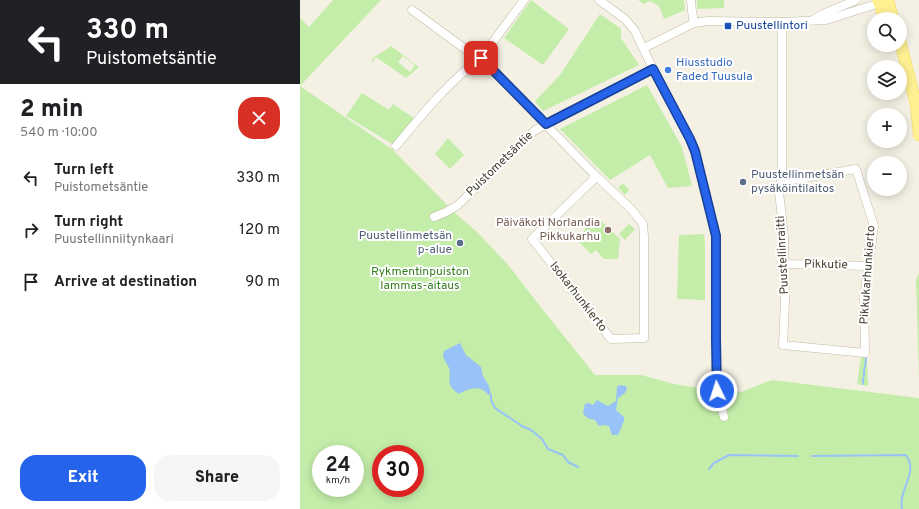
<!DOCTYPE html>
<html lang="en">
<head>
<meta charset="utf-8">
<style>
  body { margin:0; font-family:Overpass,sans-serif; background:#f6f6f6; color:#202124; height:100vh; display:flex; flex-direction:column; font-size:15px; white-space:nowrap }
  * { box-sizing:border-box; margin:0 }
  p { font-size:13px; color:#757577 }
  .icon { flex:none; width:22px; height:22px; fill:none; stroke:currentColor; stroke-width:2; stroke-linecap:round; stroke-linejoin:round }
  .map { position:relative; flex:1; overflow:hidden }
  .drawer { display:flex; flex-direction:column; background:#fff; width:300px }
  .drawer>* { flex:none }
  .top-card { background:#202124; color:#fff; overflow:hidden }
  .tools { position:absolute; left:567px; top:12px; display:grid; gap:8px }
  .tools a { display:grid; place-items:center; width:40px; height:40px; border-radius:50%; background:#fff; box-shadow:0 2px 10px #0003; font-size:20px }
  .speed { position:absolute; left:12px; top:445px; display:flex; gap:8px; font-size:20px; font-weight:700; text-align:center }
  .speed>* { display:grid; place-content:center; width:52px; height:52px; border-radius:50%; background:#fff; box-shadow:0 2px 10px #0003; line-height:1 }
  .speed small { font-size:10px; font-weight:400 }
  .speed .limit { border:6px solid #d22; background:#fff; color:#111 }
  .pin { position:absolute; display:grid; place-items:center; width:34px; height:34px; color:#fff; margin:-17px; border-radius:8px; box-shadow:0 2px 6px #0006 }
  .me { position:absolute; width:44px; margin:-22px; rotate:356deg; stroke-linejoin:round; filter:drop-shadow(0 0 3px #0008) }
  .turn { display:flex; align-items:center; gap:14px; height:84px; padding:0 20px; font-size:18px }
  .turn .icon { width:52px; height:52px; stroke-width:2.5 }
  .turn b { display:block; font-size:28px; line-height:34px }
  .round { display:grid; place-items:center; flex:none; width:42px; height:42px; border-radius:16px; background:#f6f6f6 }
  .head { display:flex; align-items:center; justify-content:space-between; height:68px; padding:0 20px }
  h1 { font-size:24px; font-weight:800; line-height:30px }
  .primary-button { display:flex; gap:8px; margin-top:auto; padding:8px 20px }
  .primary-button a { flex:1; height:46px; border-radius:16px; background:#2563eb; color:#fff; font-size:16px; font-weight:800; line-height:46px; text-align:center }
  .primary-button a+a { background:#f6f6f6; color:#202124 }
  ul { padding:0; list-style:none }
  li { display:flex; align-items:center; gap:12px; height:52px; padding:0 20px }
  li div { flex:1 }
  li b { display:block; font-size:15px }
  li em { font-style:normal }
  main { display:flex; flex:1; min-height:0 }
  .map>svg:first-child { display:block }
  .green { fill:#c3eda8; fill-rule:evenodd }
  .water { fill:#99c3f8 }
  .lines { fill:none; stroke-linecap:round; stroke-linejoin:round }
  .stream { stroke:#99c3f8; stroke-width:2 }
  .minor-casing { stroke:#c0bba5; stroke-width:9 }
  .major-casing { stroke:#f0d956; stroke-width:12 }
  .minor { stroke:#fff; stroke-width:8 }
  .major { stroke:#fff092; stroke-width:11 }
  .route-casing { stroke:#184099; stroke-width:10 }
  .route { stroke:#2563eb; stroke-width:7 }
  .transit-dot { fill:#1a4fb4; stroke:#fff; stroke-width:1.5 }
  .shop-dot { fill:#3f7fe0; stroke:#fff; stroke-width:1.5 }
  .service-dot { fill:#5c6f8a; stroke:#fff; stroke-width:1.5 }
  .education-dot { fill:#8d6e63; stroke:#fff; stroke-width:1.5 }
  .labels { text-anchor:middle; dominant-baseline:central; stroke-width:4; stroke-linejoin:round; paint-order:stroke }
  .transit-label { font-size:12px; fill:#164399; stroke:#fff; text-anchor:start }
  .shop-label { font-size:12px; fill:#366cbe; stroke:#fff; text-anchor:start }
  .street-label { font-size:12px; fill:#474233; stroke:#fff }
  .service-label { font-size:12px; fill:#4e5e75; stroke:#fff; text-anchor:start }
  .education-label { font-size:12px; fill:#785e54; stroke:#fff; text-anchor:end }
  .park-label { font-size:12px; fill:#367e20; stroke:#fff }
</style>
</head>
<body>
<main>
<section class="drawer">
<div class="top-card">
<div class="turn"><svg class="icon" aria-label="left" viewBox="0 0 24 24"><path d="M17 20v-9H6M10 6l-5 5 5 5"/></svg><div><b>330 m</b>Puistometsäntie</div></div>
</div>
<div class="head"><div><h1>2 min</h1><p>540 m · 10:00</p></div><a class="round" style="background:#d93025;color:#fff"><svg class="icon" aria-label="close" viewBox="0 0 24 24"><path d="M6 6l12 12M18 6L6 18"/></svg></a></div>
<ul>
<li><svg class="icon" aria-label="left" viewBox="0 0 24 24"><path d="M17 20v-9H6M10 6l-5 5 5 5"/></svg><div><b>Turn left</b><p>Puistometsäntie</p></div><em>330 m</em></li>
<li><svg class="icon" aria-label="right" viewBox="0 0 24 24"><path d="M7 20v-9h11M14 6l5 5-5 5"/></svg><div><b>Turn right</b><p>Puustellinniitynkaari</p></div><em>120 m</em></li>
<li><svg class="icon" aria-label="arrive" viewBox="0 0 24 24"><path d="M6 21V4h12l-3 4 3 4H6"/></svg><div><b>Arrive at destination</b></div><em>90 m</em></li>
</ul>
<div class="primary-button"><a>Exit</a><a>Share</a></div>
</section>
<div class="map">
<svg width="619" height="509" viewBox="0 0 619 509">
  <rect width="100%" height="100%" fill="#f4f1e4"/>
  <!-- green -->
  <g class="green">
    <path d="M33,0H81L0,86L93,150L154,212L178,233L209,266L239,305L295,375H341L374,384L417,391L441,392L472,380L619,398V509H0V18L9,27ZM21,454H55V488H21ZM81,454H115V488H81Z"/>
    <path d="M231,0L269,29L243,65L204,38Z"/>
    <path d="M338,0H384L385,10L364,19L359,6L350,1L344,4Z"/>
    <path d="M397,0H424V8L397,9Z"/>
    <path d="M300,14L321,29V38L339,65L243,111L235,101L260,75Z"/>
    <path d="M91,46L119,67L106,78L76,57L72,62L71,61C76,54 84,52 91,46ZM103,56L115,65L110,72L98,62Z"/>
    <path d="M347,85L382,147L392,186L368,188L350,155L310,180L260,129Z"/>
    <path d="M62,93L89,110L93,104L114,118L94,145L46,116Z"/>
    <path d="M148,138L164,155L150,169L135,154Z"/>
    <path d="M323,183L329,190L325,195L318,188Z"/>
    <path d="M294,220L301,221L320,239L318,259H304L296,250L291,254L278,241L290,221Z"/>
    <path d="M329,224L335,229L325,240L319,234Z"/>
    <path d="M404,234L405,244V300L377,299L379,235Z"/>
    <path d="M619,273V379L616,280Z"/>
    <path d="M561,357L567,358L568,386L557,384Z"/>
  </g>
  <!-- water -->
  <g class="water">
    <path d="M160,343L166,355L181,367L183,376L189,386L191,395C186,395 187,392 183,390C175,386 166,390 159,394C144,384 152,379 149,368C147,364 144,360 143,356L144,351Z"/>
    <path d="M320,385L326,386L327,389L325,393L318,398L316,410L324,417V421L318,435H312L309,426L305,425L299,426L295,420C289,419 285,418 283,412L285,404L288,403L293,405L297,400L308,406L316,401L317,387Z"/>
  </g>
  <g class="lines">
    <!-- stream -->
    <g class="stream">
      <path d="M565,368L566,358"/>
      <path d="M564,376V369"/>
      <path d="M563,384V378"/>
      <path d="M191,395V400L195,408L222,426L231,430L242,439L248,449L263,455L268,462L278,467"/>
      <path d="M512,456L606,455C619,473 598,489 602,509"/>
      <path d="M409,469L414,463L429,455L498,456"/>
    </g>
    <!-- minor casing -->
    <g class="minor-casing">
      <g id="minor">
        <path d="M224,0L181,58L294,174L332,210L343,224L344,236V338L311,339L232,239L293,180L294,174"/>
        <path d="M299,0L325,19L335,31L353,69L390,139L395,151L416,236V377L417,391L424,417"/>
        <path d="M391,0L392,11L394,23"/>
        <path d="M513,20L523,14L556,0"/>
        <path d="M344,48L394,23L408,21L482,22L526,20L583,2"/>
        <path d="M96,146C122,115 148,82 181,58L172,54L112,10"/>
        <path d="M481,182L556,169L574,226L564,298L565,353L483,345L485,301L484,236L479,192L482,176V22"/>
        <path d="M134,217L146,212L158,205L234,131L258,117L353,69"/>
        <path d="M484,264L568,266"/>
      </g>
    </g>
    <!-- major casing -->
    <g class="major-casing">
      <g id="major">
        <path d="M578,0L585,19"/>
        <path d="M588,0L593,19"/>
        <path d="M600,41L616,104L619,135"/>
      </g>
    </g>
    <!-- minor -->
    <use href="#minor" class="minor"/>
    <!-- major -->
    <use href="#major" class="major"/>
  </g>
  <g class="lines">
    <!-- route casing -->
    <g class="route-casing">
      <path id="route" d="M181,58L246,124L353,69L390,139L395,151L416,236V339L417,391"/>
    </g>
    <!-- route -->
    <use href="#route" class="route"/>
  </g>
  <!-- markers -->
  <rect class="transit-dot" x="424" y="22" width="8" height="8" rx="2"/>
  <circle class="shop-dot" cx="368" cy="70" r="4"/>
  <g class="service-dot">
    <circle cx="443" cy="182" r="4"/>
    <circle cx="160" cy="243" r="4"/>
  </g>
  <circle class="education-dot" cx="308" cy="230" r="4"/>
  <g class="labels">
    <!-- transit labels -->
    <g class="transit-label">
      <text x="436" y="26">Puustellintori</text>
    </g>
    <!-- shop labels -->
    <g class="shop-label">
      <text x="376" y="63">Hiusstudio<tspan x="376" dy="14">Faded Tuusula</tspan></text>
    </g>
    <!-- street labels -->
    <g class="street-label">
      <text transform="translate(200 164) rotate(-44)">Puistometsäntie</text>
      <text transform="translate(483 255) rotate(-93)">Puustellinraitti</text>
      <text transform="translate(526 265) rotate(1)">Pikkutie</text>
      <text transform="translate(568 275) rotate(-86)">Pikkukarhunkierto</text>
      <text transform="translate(278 297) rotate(52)">Isokarhunkierto</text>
    </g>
    <!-- service labels -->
    <g class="service-label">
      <text x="451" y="175">Puustellinmetsän<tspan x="451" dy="14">pysäköintilaitos</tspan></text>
      <text x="152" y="236" text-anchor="end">Puustellinmetsän<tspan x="152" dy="14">p-alue</tspan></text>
    </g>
    <!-- education labels -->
    <g class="education-label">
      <text x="300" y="223">Päiväkoti Norlandia<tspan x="300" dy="14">Pikkukarhu</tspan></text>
    </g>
    <!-- park labels -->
    <g class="park-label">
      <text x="120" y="272">Rykmentinpuiston<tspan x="120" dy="14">lammas-aitaus</tspan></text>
    </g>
  </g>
</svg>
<div class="tools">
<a><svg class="icon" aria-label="search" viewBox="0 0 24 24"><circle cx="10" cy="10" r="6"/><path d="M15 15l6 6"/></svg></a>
<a><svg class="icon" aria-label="layers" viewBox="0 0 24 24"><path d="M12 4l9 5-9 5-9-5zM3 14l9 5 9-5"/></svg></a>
<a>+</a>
<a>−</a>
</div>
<div class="speed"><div>24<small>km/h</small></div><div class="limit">30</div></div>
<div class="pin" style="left:181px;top:58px;background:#d93025"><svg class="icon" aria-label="arrive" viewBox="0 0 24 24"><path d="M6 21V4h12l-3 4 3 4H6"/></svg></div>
<svg class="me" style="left:417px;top:391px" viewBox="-20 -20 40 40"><circle r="17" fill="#2563eb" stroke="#fff" stroke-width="3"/><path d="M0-11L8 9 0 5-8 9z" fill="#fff"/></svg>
</div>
</main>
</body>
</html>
